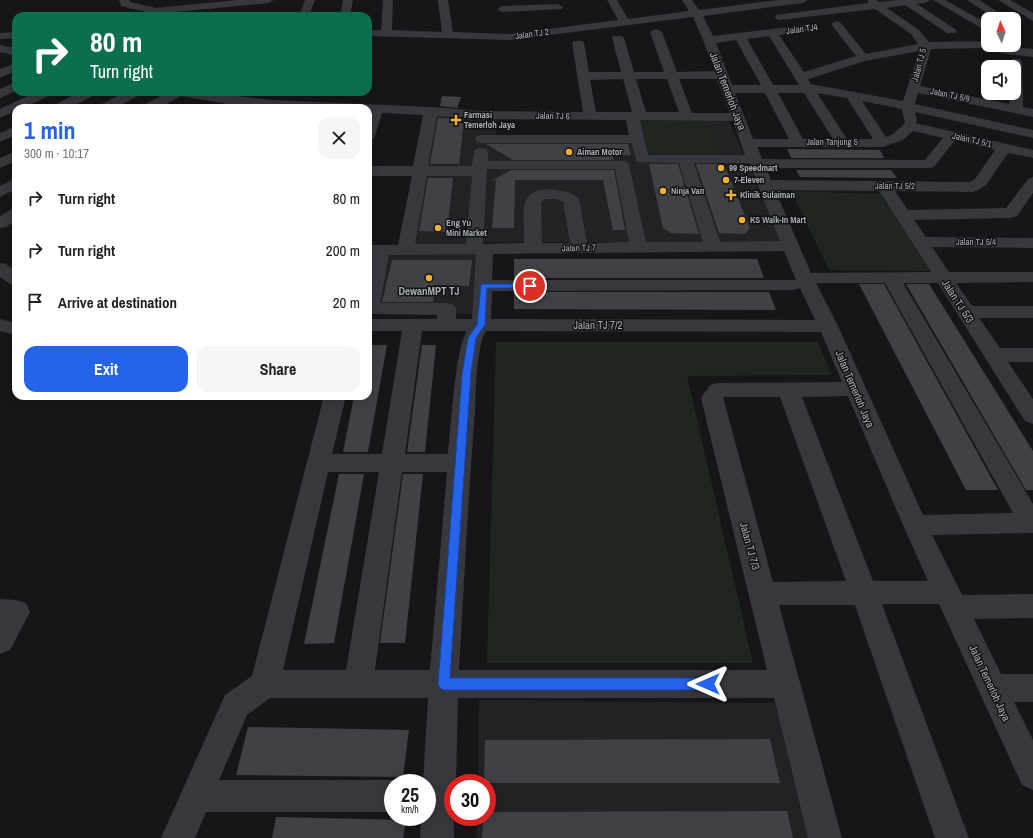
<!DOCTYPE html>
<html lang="en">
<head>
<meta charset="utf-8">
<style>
  body { margin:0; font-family:"Archivo Narrow",sans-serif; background:#f6f6f6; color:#202124; height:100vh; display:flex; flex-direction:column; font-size:15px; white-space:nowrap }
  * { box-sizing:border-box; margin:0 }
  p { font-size:13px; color:#757577 }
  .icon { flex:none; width:22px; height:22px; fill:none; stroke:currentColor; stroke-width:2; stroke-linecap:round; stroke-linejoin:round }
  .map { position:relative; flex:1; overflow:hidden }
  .drawer { position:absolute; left:12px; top:104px; width:360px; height:296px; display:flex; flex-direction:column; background:#fff; border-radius:12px; box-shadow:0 2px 10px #0003 }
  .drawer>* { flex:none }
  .guide { position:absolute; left:12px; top:12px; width:360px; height:84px; border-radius:12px; box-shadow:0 2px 10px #0003; background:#0b6e4f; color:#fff; overflow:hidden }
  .needle { width:26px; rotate:356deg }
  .buttons { position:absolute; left:981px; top:12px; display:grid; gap:8px }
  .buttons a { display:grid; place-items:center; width:40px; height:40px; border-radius:8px; background:#fff; box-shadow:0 2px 10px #0003; font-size:20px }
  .speed { position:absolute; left:384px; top:774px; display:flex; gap:8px; font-size:20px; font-weight:700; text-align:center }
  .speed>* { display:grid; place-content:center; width:52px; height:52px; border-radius:50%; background:#fff; box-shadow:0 2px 10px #0003; line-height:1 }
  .speed small { font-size:10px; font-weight:400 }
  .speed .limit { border:6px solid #d22; background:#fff; color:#111 }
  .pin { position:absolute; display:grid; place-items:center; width:34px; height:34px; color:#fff; margin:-17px; border:2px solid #fff; border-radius:50%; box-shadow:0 1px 4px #0007 }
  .me { position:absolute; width:44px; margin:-22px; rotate:270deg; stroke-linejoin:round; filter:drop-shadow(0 0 3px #0008) }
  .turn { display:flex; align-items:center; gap:14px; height:84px; padding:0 12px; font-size:18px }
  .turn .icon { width:52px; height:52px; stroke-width:2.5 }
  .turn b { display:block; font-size:28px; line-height:34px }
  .round { display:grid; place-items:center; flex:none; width:42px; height:42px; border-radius:12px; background:#f6f6f6 }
  .summary { display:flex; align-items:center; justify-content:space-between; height:68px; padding:0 12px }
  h1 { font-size:24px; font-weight:800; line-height:30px; color:#2563eb }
  .cta { display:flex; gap:8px; margin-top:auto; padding:8px 12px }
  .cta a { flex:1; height:46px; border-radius:12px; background:#2563eb; color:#fff; font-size:16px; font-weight:800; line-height:46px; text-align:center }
  .cta a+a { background:#f6f6f6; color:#202124 }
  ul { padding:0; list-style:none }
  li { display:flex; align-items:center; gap:12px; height:52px; padding:0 12px }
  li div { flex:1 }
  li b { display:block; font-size:15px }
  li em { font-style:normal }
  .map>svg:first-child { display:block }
  .built { fill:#222225 }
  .green { fill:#1e261f }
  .building { fill:#404145 }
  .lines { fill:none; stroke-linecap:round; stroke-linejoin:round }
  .minor { fill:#37383d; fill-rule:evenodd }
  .route { fill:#2563eb; stroke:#184099 }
  .poi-dot { fill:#f2b134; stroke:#111113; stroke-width:1.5 }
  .labels { text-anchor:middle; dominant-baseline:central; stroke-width:3; stroke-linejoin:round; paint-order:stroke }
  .far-street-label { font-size:9px; fill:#a8adb8; stroke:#111113 }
  .far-poi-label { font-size:9px; font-weight:bold; fill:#a8adb8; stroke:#111113; text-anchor:start }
  .street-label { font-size:11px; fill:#a8adb8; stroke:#111113 }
  .poi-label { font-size:11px; font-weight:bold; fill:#a8adb8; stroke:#111113 }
</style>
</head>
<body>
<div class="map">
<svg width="1033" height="838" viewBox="0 0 1033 838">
  <rect width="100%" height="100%" fill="#161618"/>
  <!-- built -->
  <g class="built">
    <path d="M425,115L497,118L496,136L631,137L628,119H728L782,242H485L478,314L368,313V271L372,254H399Z"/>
    <path d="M479,700L775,703L808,838H477V817H487V783H478Z"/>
  </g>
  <!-- green -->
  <g class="green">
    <path d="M641,121H708L721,154H649Z"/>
    <path d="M791,191L880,194L930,271L829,270Z"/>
    <path d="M496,342H818L832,375L687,376L753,663H487Z"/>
  </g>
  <!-- building -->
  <g class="building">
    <path d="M442,96L461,97L457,108L440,106Z"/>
    <path d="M438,118L464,119L459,164H430Z"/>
    <path d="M486,144H628L631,155H613V160H513Z"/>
    <path d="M787,149L880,150L884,158H791Z"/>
    <path d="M649,164H678L699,234L671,233L663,228Z"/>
    <path d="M696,164H724L750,228L745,234L719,233Z"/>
    <path d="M511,170H614L625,230H613L603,180H515L514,228H492L496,180L491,181Z"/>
    <path d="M796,170H891L897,178L800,177Z"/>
    <path d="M428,178H453L447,232L419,231Z"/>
    <path d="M514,259H757L764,278H514Z"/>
    <path d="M392,260H472L469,286L436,285L433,302H382Z"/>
    <path d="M859,284H884L998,490H966Z"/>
    <path d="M906,284H929L1033,451V490H1026Z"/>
    <path d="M514,292H769L776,310L514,309Z"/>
    <path d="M368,345H387L368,452H343L354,396H368Z"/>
    <path d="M422,345H436L425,452H407Z"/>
    <path d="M339,474H364L334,643L304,644Z"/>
    <path d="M403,474H423L405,643H380Z"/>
    <path d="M248,727L409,730L403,777L236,775Z"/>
    <path d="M770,739L780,783H484L485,740Z"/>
    <path d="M787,811L793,838H482L483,817H487V812Z"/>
    <path d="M276,817L406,820L403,838H272Z"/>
  </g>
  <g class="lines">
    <!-- minor -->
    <g class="minor">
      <path d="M119,0H129L130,2L156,8L237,0H274L269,3L175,12L177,16H163L121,6Z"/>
      <path d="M305,0H315L309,16H299Z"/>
      <path d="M343,0H353L350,16H340Z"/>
      <path d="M383,0H393L392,30L442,32L438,0H448L453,32L510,34L618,20L607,0H617L628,19L689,11L682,0H692L699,10L778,0H808L803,3L703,16L713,36L807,25L811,26L813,28L811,30L779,35L804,72L856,56L831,24L836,21L840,22L866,54L918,44L911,34L875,9L780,20L776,19L775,17L776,15L868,3V0H876L879,2L898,0H929L928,2L917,4L955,29L957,31L955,33H947L905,5L887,8L919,30L929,42L988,41V45L1033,49V57L1006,54L982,48L931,49L920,86L1009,104L1010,93H1014V67H1010L1012,59H1020L1022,62L1023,107L1033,109V117L918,93L915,104L1033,130V138L915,112L917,121L915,123L1033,150V158L1008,153L986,185L978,190L973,192L895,191L908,210L1006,208L1028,179L1033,177V193L1017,216L1011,218L914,220L926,237L1033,238V248L932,247L949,272H1033V282L956,283L972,306H1033V318H979L1000,348H1033V362H1008L1033,399V424L1025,421L938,283H903L1033,504V533L932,535L962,595L1033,594V618L974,619L1001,674H1033V702H1014L1033,740V790L1022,785L939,604H882L969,838H935L855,605H779L842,838H808L774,698H458L456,783H453L454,838H420L421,817H427V783H423L428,698H270L247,715L219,780H393L401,783H393V812H206L195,838H161L225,695L252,676L324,396H346L332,454H382L402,331H368V319H437V315L368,314V272L371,255H368V245H398L412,176H368V166H413L423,115L382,113L375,136L373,139L368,140V108H271L227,104L181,96L159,108H142L144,105L168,92H201L272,100L431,107L483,111L583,112L572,43L574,41H582L584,43L589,72H621L612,38L614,36H622L624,38L634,72H664L650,32L656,29L662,32L677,72L715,71L703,40L693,17L510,40L368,36V30H381ZM769,36L799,85H773L747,39ZM736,40L761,85H732L716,43ZM919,51L903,101L811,84L808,79L865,61ZM623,79L632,112H596L590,80ZM636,79H667L679,112H646ZM679,79H717L730,113H692ZM735,93H765L789,139H753ZM778,93H804L833,139H803ZM817,93L847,98L873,139H847ZM862,101L902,109L905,123L893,134L886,137ZM437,116L483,119L626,120L629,135H482L477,136L475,139L477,142L482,143H631L637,162L679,163L703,242H646L629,165L627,162L622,161H488V152L486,149L481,148L476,149L474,152L472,166H428ZM640,120L733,121L745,155H648ZM913,131L943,138L925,160L762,159L757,147H883L903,140ZM955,140L995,150L975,179L970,182L771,180L766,168H929L934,167ZM694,163H749L780,241L720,242ZM487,169H615L629,242L587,243L579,199C574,193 564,191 557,190C546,188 528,190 525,203C522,214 525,232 524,243L483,244ZM427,176H472L466,244H415ZM775,190L879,191L931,272L811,273ZM546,199H556L563,202L570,243H542L541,202ZM784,251L796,280H492L493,254ZM476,254L472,319H456V309L454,305L447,303H380L389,255ZM816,283H885L1013,513L923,515L838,326ZM800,288L815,320L491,319L492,291L793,290ZM422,331H467C455,348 451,429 448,454H405ZM486,331L821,332L842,382L717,383L710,385L701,398L767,670H459C464,584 468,498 475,412C476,391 476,347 486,331ZM848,396L903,525L928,581H873L802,397ZM723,397H780L846,581L773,582ZM328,472H379L346,670H283ZM402,472H447L430,670H375Z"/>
      <path d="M933,0H945L988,24V32Z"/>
      <path d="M967,0H979L1009,19H996Z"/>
      <path d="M998,0H1010L1033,13V21Z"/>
      <path d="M558,4L563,7L562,9L502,12L497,9L502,6Z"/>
      <path d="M16,32V38L0,39V33Z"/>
      <path d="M0,45L16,48V56L0,52Z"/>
      <path d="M16,63V71L0,78V69Z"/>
      <path d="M16,82V91L0,98V89Z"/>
      <path d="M36,92H52L51,95L23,108H16V111L0,118V109Z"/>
      <path d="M80,92H96L95,95L69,108H52L54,105Z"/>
      <path d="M125,92H141L140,95L115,108H98L100,105Z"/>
      <path d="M16,126V135L0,142V133Z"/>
      <path d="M16,151V161L0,168V158Z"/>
      <path d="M16,178V189L0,197V186Z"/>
      <path d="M16,208V220L6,227L0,228V216L10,210Z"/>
      <path d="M0,263L6,264L16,271V285L10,284L0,277Z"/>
      <path d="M0,319L16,323V335L0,331Z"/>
      <path d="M0,599L16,600L26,603L30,612L10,650L0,654Z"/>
    </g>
  </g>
  <!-- route -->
  <path class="route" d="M481,284H530L534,286L530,288H487L485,325L476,338L471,374L450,678H708L713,680L714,684L713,688L708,690H444L440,688L438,684L462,374L468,338L477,325Z"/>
  <!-- markers -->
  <g class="poi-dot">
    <path d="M454 114h4v4h4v4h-4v4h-4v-4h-4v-4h4z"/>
    <circle cx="569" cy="152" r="4"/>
    <circle cx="721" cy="168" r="4"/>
    <circle cx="726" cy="180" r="4"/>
    <circle cx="663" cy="191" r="4"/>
    <path d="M729 189h4v4h4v4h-4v4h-4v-4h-4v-4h4z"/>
    <circle cx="742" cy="220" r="4"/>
    <circle cx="438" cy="228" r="4"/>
    <circle cx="429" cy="278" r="4"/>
  </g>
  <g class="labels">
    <!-- far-street labels -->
    <g class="far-street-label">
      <text transform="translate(802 29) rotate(-7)">Jalan TJ4</text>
      <text transform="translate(532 34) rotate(-8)">Jalan TJ 2</text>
      <text transform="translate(919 65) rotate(-75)">Jalan TJ 5</text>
      <text transform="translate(950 95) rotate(12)">Jalan TJ 5/9</text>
      <text transform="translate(553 116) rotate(1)">Jalan TJ 6</text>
      <text transform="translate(972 140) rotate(13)">Jalan TJ 5/1</text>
      <text x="832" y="142">Jalan Tanjung 5</text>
      <text x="895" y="186">Jalan TJ 5/2</text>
      <text x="976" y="242">Jalan TJ 5/4</text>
      <text transform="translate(579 248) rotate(-1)">Jalan TJ 7</text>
    </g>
    <!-- far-poi labels -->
    <g class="far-poi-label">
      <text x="464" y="115">Farmasi<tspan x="464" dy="10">Temerloh Jaya</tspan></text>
      <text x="577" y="152">Aiman Motor</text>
      <text x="729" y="168">99 Speedmart</text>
      <text x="734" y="180">7-Eleven</text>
      <text x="671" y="191">Ninja Van</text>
      <text x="740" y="195">Klinik Sulaiman</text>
      <text x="750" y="220">KS Walk-In Mart</text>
      <text x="446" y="223">Eng Yu<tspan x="446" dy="10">Mini Market</tspan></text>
    </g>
    <!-- street labels -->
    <g class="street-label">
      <text transform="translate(728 91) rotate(69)">Jalan Temerloh Jaya</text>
      <text transform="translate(958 301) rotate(57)">Jalan TJ 5/3</text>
      <text x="598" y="325">Jalan TJ 7/2</text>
      <text transform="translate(855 389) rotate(67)">Jalan Temerloh Jaya</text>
      <text transform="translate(750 546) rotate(75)">Jalan TJ 7/3</text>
      <text transform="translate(990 683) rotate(65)">Jalan Temerloh Jaya</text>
    </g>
    <!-- poi labels -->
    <g class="poi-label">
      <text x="429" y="291">DewanMPT TJ</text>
    </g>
  </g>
</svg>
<div class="buttons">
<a><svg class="needle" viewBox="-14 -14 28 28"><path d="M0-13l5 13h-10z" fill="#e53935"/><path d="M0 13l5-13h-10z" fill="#757577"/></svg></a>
<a><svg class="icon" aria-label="sound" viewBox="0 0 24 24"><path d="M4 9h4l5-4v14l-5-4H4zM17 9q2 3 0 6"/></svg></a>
</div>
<div class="speed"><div>25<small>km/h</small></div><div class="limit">30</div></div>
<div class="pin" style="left:530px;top:286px;background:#d93025"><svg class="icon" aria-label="arrive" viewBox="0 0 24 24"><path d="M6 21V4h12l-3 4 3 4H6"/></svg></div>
<svg class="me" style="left:708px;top:684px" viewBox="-20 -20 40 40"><path d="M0-17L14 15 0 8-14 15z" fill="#2563eb" stroke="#fff" stroke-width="4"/></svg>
<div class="guide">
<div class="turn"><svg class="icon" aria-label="right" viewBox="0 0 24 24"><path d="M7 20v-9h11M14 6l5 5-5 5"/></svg><div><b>80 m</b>Turn right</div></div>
</div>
<section class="drawer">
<div class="summary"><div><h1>1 min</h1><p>300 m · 10:17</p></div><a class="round"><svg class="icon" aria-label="close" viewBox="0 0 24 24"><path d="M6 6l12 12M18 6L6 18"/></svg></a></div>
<ul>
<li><svg class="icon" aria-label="right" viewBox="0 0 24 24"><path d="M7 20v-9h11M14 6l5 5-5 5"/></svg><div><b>Turn right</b></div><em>80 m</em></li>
<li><svg class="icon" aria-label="right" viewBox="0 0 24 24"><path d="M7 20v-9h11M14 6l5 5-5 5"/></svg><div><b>Turn right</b></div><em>200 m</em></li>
<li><svg class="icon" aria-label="arrive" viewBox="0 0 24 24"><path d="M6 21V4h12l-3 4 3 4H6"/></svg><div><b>Arrive at destination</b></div><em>20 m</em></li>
</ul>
<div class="cta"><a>Exit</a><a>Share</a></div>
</section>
</div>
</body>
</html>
